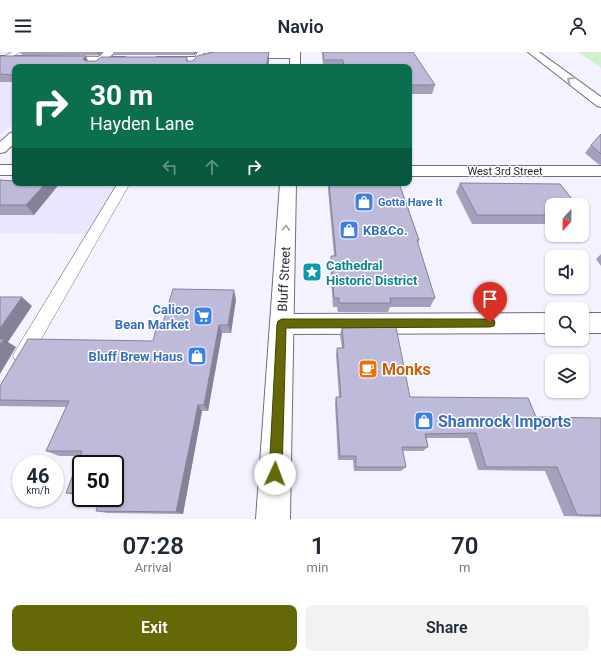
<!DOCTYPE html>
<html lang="en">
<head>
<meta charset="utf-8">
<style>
  body { margin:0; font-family:Roboto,sans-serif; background:#f2f2f3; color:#1f2937; height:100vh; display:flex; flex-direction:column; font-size:15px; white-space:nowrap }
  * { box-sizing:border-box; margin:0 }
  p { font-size:13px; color:#747a83 }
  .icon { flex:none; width:22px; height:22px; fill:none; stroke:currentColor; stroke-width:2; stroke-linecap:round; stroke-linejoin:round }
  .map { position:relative; height:467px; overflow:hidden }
  .sheet { display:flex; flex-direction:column; background:#fff; flex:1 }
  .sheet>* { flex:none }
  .top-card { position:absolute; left:12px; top:12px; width:400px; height:122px; border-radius:8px; box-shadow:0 1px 3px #0004; background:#0b6e4f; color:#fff; overflow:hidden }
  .needle { width:26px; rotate:202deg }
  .tools { position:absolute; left:545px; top:146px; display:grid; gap:8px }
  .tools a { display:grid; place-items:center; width:44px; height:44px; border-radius:8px; background:#fff; box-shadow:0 1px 3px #0004; font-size:20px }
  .speed { position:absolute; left:12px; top:403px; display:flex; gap:8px; font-size:20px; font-weight:700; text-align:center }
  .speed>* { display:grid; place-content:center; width:52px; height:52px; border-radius:50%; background:#fff; box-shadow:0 1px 3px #0004; line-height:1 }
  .speed small { font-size:10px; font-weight:400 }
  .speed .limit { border:2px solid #111; border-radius:6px; background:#fff; color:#111 }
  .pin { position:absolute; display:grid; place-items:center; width:34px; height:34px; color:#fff; margin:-41px -17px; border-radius:50% 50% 50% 0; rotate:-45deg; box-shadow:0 0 4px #0007 }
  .pin .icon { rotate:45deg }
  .me { position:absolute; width:44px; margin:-22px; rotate:2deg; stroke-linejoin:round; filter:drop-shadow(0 0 3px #0008) }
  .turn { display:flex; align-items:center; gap:14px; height:84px; padding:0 12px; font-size:18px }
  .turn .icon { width:52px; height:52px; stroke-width:2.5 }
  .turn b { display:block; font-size:28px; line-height:34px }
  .lanes { display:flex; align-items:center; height:38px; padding:0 12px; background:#0003; justify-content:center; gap:20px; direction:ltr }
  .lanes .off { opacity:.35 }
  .eta { display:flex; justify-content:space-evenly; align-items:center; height:68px; text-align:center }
  .eta b { font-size:24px; font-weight:600; line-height:28px }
  .primary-button { display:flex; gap:8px; margin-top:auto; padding:8px 12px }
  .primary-button a { flex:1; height:46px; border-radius:8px; background:#646807; color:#fff; font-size:16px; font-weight:600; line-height:46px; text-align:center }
  .primary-button a+a { background:#f2f2f3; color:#1f2937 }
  header { display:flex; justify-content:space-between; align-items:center; height:52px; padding:0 12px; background:#fff; font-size:18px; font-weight:600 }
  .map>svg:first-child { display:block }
  .built { fill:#e9e6fe }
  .green { fill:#d0f0ce }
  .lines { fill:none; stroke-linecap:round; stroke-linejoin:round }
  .service-casing { stroke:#706c88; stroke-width:1 }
  .minor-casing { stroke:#706c88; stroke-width:2 }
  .tertiary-casing { stroke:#706c88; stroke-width:2 }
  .secondary-casing { stroke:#706c88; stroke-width:2 }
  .service { fill:#fff; fill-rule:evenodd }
  .minor { fill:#fff; fill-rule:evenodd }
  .tertiary { fill:#fff; fill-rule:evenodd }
  .secondary { fill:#fff; fill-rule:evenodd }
  .wall { fill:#a3a0bb }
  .shaded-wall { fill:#858298 }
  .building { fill:#bebad9; stroke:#858298 }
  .oneway { stroke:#9f9ea3 }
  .route { fill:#646807; stroke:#414405 }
  .labels { text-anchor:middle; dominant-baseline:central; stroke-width:3; stroke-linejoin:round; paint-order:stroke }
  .far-street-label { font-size:11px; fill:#292833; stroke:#fff }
  .far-shop-label { font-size:11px; font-weight:bold; fill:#366cbe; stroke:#fff; text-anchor:start }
  .shop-label { font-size:13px; font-weight:bold; fill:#366cbe; stroke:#fff; text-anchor:end }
  .culture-label { font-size:13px; font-weight:bold; fill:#0d838f; stroke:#fff; text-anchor:start }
  .street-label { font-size:13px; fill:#292833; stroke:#fff }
  .near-food-label { font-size:16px; font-weight:bold; fill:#c56008; stroke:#fff; text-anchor:start }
  .near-shop-label { font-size:16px; font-weight:bold; fill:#366cbe; stroke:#fff; text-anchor:start }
</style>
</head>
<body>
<header><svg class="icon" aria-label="menu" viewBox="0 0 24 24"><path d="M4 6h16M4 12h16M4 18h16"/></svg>Navio<svg class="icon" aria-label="person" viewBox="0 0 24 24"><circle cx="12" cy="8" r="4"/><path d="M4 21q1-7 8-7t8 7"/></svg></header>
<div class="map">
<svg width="601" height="467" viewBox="0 0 601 467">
  <rect width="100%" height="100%" fill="#f4f2ff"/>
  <!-- built -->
  <g class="built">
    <path d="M0,0H97L89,2L15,1L5,7L15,15V70L0,83Z"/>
    <path d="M0,129L15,131H124L94,182L0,181Z"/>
  </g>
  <!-- green -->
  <path class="green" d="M578,0H601V16Z"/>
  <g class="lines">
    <!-- service casing -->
    <g class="service-casing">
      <g id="service">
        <path d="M12,0H20L0,12V7Z"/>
        <path d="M198,0H204L195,15H189Z"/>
        <path d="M118,131H130L28,310L22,312L16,310L13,304L16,298Z"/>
      </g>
    </g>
    <!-- minor casing -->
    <g class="minor-casing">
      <g id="minor">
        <path d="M215,0H295L300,3L295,6H215L196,11H157L152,8L157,5H196Z"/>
        <path d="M528,0H539L601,45V55L597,54Z"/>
        <path d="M0,4L125,5L130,8L125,11L0,10Z"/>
        <path d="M552,261V281L282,282L273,279L270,272L273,265L282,262Z"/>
        <rect x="582" y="261" width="19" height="20"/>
      </g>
    </g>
    <!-- tertiary casing -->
    <g class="tertiary-casing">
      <g id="tertiary">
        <rect x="0" y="113" width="15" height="10"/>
        <rect x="409" y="114" width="192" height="10"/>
      </g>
    </g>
    <!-- secondary casing -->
    <g class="secondary-casing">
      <g id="secondary">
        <path d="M104,0H115L99,15H88Z"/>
        <rect x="290" y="0" width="10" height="15"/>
        <path d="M15,80V91L5,100L0,101V90L10,81Z"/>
        <path d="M280,131H296L290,467H256Z"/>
      </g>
    </g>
    <!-- service -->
    <use href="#service" class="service"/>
    <!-- minor -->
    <use href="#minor" class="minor"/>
    <!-- tertiary -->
    <use href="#tertiary" class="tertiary"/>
    <!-- secondary -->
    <use href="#secondary" class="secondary"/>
  </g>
  <!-- wall -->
  <g class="wall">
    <path d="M20,0H102L99,3H22Z"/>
    <path d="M113,0H197L194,3H114Z"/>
    <path d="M269,0V8L268,15H15V30H0V5L86,4L88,9H96L187,5L188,9H193Z"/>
    <path d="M322,0H413L435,33L432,42H409V15H323Z"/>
    <path d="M601,82V113L598,112L585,101L591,93Z"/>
    <path d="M0,128L14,129L15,131H60L34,163H0Z"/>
    <path d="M328,131H399L419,188L418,192L435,246L430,255H390L388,260H338L337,255H333L330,214L331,204H334L328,138Z"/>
    <path d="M460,131L552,153V172H472L456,140Z"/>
    <path d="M582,159L586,163L582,168Z"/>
    <path d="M601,202V214L596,207Z"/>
    <path d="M236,247L231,281H222L208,359H202L183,462L107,461L96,459L115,446L81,412V444H78L66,441L80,404H59L46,399L66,355L0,354V334L153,289L161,277Z"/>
    <path d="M342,276L410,345L536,365L601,366V465L564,464L545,419L478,418L468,386H427L428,395L423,399H403L406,415L401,419H354L353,408H338L335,351L336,345H339L336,303L337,296H342L340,283Z"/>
  </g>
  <!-- shaded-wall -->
  <g class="shaded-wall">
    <path d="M97,0H102L99,3Z"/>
    <path d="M193,0H197L194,3Z"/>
    <path d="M269,0V8L268,15H266Z"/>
    <path d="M86,4L89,12L83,7Z"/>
    <path d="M46,131H60L34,163L26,153Z"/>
    <path d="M234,238L236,247L231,281L228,273Z"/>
    <path d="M22,245L32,254L8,290L16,295L0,322V276Z"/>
    <path d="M219,273L222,281L208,359L204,353Z"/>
    <path d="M198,353L202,359L183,462L176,460Z"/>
  </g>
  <!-- building -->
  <g class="building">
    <path d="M214,0H269L266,15H15V23L0,22V5L2,4H86L83,7L85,9H96L101,5H187L186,9H193L197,4Z"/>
    <path d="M323,0H413L435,33H409V15H344L343,8H324Z"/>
    <path d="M601,82V102L591,93Z"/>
    <path d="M0,128L14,129L15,128V131H46L26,153H0Z"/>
    <path d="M329,131H399L419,188H417L435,246H390L391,251H339V246H334L331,204H336Z"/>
    <path d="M460,131L560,132L577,153H552V163H477Z"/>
    <path d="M582,159L586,163H582Z"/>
    <path d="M173,237L234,238L228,273H219L204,353H198L176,460L96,459L100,446H115V412H81V441H66L82,399H46L69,349L0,348V334L28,287L153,289L156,277H161Z"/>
    <path d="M0,245H22L0,276Z"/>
    <path d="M396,275L410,345L528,346L536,365L601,366V463H577L557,415H486L476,381L425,382L428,395H402L406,415H356V404H340L336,345H341L337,296H344L342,276Z"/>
    <path d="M0,287H4L0,293Z"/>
  </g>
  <!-- one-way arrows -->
  <defs><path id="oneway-chevron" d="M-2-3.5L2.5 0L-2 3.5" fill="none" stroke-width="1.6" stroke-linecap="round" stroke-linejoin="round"/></defs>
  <g class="oneway">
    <use href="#oneway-chevron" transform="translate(570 28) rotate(-143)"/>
    <use href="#oneway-chevron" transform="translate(286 176) rotate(-87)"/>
  </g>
  <!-- route -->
  <path class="route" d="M282,267H490L494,268L495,271L494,274L490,275L286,276L282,422L280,427L275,429L270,427L269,422L277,272L278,269Z"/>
  <!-- icons -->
  <defs>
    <g id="shop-square" transform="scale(1)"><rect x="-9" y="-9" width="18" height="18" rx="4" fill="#3f7fe0" stroke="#fff"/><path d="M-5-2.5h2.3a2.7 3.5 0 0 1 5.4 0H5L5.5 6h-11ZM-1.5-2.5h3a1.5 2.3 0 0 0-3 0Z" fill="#fff"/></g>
    <g id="sight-square" transform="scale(1)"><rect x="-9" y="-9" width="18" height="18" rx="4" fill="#0f9aa8" stroke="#fff"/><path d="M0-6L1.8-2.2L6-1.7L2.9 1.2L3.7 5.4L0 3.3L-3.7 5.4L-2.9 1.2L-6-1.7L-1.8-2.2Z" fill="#fff"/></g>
    <g id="supermarket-square" transform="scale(1)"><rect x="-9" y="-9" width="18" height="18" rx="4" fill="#3f7fe0" stroke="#fff"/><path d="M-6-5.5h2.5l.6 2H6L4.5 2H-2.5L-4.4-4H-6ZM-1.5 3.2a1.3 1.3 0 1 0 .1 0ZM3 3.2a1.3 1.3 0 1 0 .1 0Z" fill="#fff"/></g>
    <g id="cafe-square" transform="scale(1)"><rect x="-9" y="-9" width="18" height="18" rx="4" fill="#e8710a" stroke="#fff"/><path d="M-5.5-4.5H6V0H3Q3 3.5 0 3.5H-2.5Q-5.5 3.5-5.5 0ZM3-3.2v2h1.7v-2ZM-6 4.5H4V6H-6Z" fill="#fff"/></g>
  </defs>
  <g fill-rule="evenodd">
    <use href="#shop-square" x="364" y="150"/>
    <use href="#shop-square" x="349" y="178"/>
    <use href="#sight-square" x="312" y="220"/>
    <use href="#supermarket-square" x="203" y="264"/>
    <use href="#shop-square" x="197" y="304"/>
    <use href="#cafe-square" x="368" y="317"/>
    <use href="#shop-square" x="424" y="369"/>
  </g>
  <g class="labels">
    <!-- far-street labels -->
    <g class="far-street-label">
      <text x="505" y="119">West 3rd Street</text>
    </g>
    <!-- far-shop labels -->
    <g class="far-shop-label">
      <text x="378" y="150">Gotta Have It</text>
    </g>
    <!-- shop labels -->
    <g class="shop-label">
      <text x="363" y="178" text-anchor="start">KB&amp;Co.</text>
      <text x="189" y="257">Calico<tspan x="189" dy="15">Bean Market</tspan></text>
      <text x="183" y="304">Bluff Brew Haus</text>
    </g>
    <!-- culture labels -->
    <g class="culture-label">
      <text x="326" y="213">Cathedral<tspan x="326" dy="15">Historic District</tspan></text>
    </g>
    <!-- street labels -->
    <g class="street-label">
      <text transform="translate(284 227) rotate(-87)">Bluff Street</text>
    </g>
    <!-- near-food labels -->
    <g class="near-food-label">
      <text x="382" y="317">Monks</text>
    </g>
    <!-- near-shop labels -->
    <g class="near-shop-label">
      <text x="438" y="369">Shamrock Imports</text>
    </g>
  </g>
</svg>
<div class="tools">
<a><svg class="needle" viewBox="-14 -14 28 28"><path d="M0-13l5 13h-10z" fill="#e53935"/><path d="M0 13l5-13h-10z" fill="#747a83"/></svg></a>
<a><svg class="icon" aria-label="sound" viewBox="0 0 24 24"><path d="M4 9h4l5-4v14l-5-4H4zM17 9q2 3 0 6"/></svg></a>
<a><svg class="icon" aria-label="search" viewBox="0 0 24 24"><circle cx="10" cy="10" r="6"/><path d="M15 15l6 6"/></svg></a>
<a><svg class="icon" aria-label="layers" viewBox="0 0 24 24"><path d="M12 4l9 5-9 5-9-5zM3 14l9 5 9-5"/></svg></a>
</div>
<div class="speed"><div>46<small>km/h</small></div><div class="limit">50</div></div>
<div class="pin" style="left:490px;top:271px;background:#d93025"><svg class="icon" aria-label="arrive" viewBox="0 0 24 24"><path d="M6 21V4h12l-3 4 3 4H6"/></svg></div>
<svg class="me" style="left:275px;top:422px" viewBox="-20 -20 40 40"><circle r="19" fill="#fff"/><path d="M0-13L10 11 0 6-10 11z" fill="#646807"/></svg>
<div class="top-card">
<div class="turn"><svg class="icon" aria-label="right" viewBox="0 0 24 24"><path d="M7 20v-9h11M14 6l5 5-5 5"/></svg><div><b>30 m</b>Hayden Lane</div></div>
<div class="lanes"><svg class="icon off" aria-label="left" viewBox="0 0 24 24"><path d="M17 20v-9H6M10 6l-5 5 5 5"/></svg><svg class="icon off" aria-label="ahead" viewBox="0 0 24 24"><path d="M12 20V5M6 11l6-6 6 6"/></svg><svg class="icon" aria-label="right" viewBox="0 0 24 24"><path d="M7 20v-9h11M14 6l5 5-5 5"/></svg></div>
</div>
</div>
<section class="sheet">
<div class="eta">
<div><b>07:28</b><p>Arrival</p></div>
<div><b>1</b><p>min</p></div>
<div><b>70</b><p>m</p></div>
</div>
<div class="primary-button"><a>Exit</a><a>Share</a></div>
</section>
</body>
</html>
